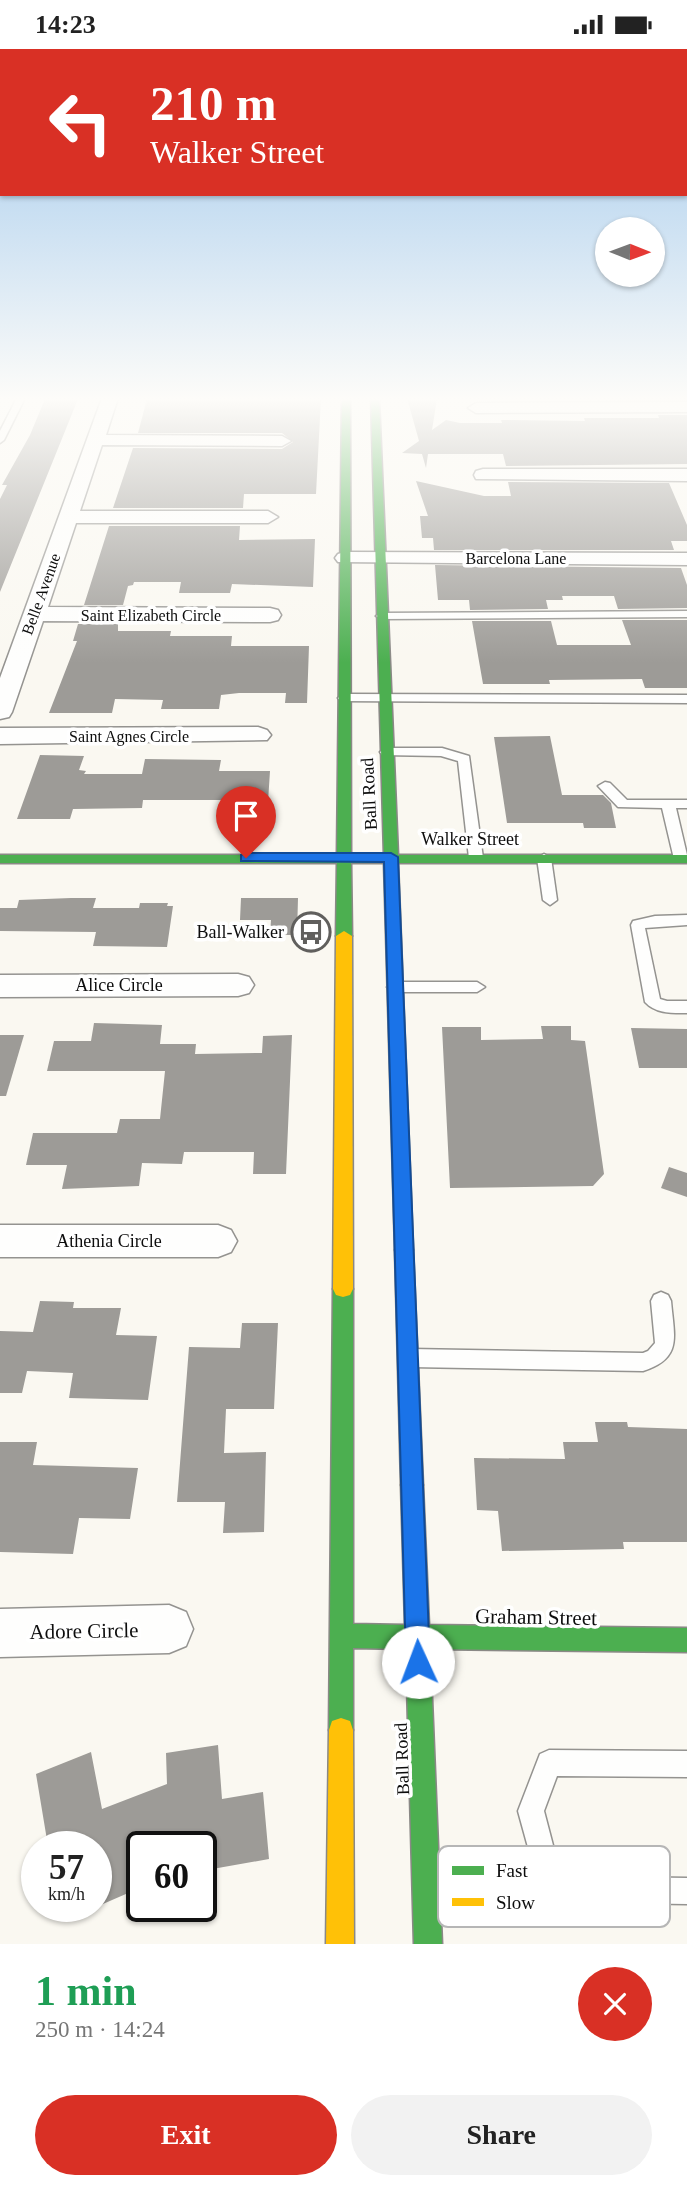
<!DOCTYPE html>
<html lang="en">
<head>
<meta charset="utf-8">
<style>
  body { margin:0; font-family:"Times New Roman",serif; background:#f2f2f2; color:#222; height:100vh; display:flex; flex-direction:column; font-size:26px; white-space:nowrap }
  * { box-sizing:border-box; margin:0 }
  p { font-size:23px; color:#767676 }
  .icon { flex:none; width:38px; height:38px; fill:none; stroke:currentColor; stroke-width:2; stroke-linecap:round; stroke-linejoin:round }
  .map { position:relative; height:1895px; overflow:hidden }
  .side { display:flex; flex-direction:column; background:#fff; flex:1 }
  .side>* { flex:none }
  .top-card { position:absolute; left:0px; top:0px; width:688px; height:147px; box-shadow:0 2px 5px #0004; background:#d93025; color:#fff; overflow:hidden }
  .needle { width:46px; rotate:91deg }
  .tools { position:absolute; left:595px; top:168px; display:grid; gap:14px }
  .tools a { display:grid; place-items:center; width:70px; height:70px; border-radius:50%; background:#fff; box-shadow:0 2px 5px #0004; font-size:35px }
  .speed { position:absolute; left:21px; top:1782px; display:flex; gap:14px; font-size:35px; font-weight:700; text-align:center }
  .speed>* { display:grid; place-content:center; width:91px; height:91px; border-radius:50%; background:#fff; box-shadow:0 2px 5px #0004; line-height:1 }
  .speed small { font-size:18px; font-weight:400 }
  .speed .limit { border:4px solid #111; border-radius:10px; background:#fff; color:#111 }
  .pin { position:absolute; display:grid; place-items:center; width:60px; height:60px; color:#fff; margin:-72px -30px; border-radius:50% 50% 50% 0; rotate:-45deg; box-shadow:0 0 7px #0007 }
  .pin .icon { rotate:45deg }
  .me { position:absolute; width:77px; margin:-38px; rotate:358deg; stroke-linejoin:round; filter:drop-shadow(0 0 5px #0008) }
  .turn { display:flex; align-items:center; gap:24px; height:147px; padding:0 35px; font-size:32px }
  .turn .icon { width:91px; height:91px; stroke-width:2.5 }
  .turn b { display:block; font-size:49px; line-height:60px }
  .round { display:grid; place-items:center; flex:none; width:74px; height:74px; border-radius:37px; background:#f2f2f2 }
  .summary { display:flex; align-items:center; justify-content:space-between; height:119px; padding:0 35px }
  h1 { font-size:42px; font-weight:700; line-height:52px; color:#1e9e55 }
  .action { display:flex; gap:14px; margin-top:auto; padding:14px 35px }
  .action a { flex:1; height:80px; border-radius:42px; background:#d93025; color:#fff; font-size:28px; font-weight:700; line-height:80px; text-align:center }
  .action a+a { background:#f2f2f2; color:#222 }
  .status { display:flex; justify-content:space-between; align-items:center; height:49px; padding:0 35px; background:#fff; direction:ltr }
  .status svg { height:19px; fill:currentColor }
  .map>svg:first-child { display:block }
  .building { fill:#9d9b97 }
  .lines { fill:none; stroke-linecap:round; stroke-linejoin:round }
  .lane-casing { stroke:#949390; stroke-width:3 }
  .street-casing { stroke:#949390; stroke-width:3 }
  .fast-casing { stroke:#8a8986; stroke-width:3 }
  .slow-casing { stroke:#8a8986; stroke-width:3 }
  .lane { fill:#fefefd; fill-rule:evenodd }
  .street { fill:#fefefd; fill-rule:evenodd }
  .fast { fill:#4caf50; fill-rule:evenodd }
  .slow { fill:#ffc107; fill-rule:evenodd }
  .route { fill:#1a73e8; stroke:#114b97; stroke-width:2 }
  .labels { text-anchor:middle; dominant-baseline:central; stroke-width:7; stroke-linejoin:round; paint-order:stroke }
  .far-street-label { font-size:16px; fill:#0d0d0d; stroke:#fff }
  .street-label { font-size:18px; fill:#0d0d0d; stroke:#fff }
  .poi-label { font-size:18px; fill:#0d0d0d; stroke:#fff; text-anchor:end }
  .near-street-label { font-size:21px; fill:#0d0d0d; stroke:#fff }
  .key { fill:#fff; stroke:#b6b6b6; stroke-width:2 }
  .key-label { font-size:19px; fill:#0d0d0d }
</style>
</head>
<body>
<div class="status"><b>14:23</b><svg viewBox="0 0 49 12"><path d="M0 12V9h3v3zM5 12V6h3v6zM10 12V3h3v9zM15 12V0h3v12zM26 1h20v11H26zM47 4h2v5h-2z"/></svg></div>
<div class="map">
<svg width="687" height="1895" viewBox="0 0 687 1895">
  <rect width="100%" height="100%" fill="#faf8f1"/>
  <!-- building -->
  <g class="building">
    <path d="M205,349H321L316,445H244L243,459H113L133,399L282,400L293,393L282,384H138L147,350Z"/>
    <path d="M407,349L437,350L432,381L446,371L460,374H502L501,371L585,372L584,369H659L658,366H687V415L506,417L503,405H428L426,419L422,405L402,404L419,392Z"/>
    <path d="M45,350H78L0,543V450L7,436H2L30,386Z"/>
    <path d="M416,432L484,447H511L508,433L669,434L687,476V492H671L674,501H434L433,489H422L420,467H428Z"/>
    <path d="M109,477H240L239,491L315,490L313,538L232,535L230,544H179L181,533H134L133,536L128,537L123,556H84Z"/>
    <path d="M435,516L681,519L687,536V559L618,560L614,547H562L563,551H546L548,560L470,561L469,551H438Z"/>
    <path d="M622,571H687V639H645L642,630L549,631L550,635H483L472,572H551L557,596H631Z"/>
    <path d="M78,575H118V582H171L170,587H232L231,597H309L307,654H285L286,644H239L221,646L219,660H161L163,651L115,650L112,664H49L77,592H73Z"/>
    <path d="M550,687L562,746H603L611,754L616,779H584L583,774H507L494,688Z"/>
    <path d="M40,706L84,707L79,721L86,722L84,725H142L145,710L221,711L219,722H270L268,753L245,754V751H143L142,759L73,760L70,770H17Z"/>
    <path d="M71,849H96L93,859H139L140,854H168L167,857H173L167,898L93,897L96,883L0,882V859H17L19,851Z"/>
    <path d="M241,849H298L297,886H270L271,871H240Z"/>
    <path d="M94,974L162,976L160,995H196L195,1005L262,1004L263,987L292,986L286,1125H253L254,1103H184L182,1115L142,1114L139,1137L62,1140L67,1116H26L33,1084H117L120,1070H160L165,1022H47L54,992H91Z"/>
    <path d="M541,977H571V991L585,992L604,1125L593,1137L450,1139L442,978H481V991L543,990Z"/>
    <path d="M631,979L687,980V1019H639Z"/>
    <path d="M0,986H24L6,1047H0Z"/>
    <path d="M669,1118L687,1124V1148L661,1139Z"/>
    <path d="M40,1252L74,1253L73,1259H121L116,1286L157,1287L148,1351L69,1349L73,1324L27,1322L22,1344H0V1282L33,1283Z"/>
    <path d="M242,1274H278L274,1360H226L224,1404L266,1403L264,1483L223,1484L225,1453H177L189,1298L240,1299Z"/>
    <path d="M595,1373H627L628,1378L687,1380V1493H623L624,1500L502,1502L498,1462L477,1461L474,1409L565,1410L563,1393H598Z"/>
    <path d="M0,1393H37L33,1416L138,1419L130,1470L79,1469L73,1505L0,1503Z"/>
    <path d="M218,1696L222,1750L263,1743L269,1810L201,1822V1797H142V1838L96,1858V1797H48L36,1725L91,1703L102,1760L167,1735L166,1704Z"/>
  </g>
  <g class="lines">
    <!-- lane casing -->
    <g class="lane-casing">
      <g id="lane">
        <path d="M17,349H25L4,391L0,394V382Z"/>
        <path d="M687,562V568L382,570L376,567L382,564Z"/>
        <path d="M344,645L687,646V654L340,652L338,649Z"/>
        <path d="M386,699H442L469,707L483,809L481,812L476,813L469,809L458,712L441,707L382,706L380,703Z"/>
        <path d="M605,733L610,734L627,751H687V759H676L687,806L686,813H676L674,810L662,759L618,758L598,737Z"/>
        <path d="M544,805L551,809L557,851L550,856L543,851L537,809Z"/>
        <path d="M687,866V876L645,879L660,950L667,952H687V964C672,964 656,965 645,953L631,876L633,872L655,867Z"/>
        <path d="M395,933H477L485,938L477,943H395L387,938Z"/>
        <path d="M661,1243L668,1246L671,1252C674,1288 683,1309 643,1322L411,1318L404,1315L401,1309L404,1303L411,1300L643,1304L648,1302L655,1294L651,1252L654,1246Z"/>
        <path d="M549,1701L687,1702V1728L557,1727L544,1762L561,1827L687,1829V1855L551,1853L542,1849L518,1762L540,1705Z"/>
      </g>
    </g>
    <!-- street casing -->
    <g class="street-casing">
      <g id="street">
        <path d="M102,349H118L106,386L282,387L291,392L282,397L102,396L80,462H268L278,468L268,474H76L48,558L270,559L278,561L281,566L278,571L270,573L43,572L12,663L9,668L0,670V629Z"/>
        <path d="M687,353V363L476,364L468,359L476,354Z"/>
        <path d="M483,420H687V432L476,430L474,426L476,422Z"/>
        <path d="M345,503L687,504V516L338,513L335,509L338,505Z"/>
        <path d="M258,678L267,681L271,686L267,691L0,695V679Z"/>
        <path d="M238,925L249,928L254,936L249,944L238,947L0,948V926Z"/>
        <path d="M0,1176H218L231,1181L237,1192L231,1203L218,1208H0Z"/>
        <path d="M169,1556L186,1563L193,1580L186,1597L169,1604L0,1608V1560Z"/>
      </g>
    </g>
    <!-- fast casing -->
    <g class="fast-casing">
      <g id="fast">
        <path d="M342,349H350L351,806H384L371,349H379L398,806H687V814H398L413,1201L411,1207L404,1209L397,1207L395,1201L384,814H351L352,887L344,892L336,887L337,814H0V806H337Z"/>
        <path d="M343,1232L350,1234L353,1240V1575L405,1576L401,1436L404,1428L412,1425L420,1428L423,1436L429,1576L687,1579V1603L430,1600L442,1895H414L406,1600L353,1599V1681L350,1690L341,1693L332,1690L329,1681L333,1240L336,1234Z"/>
      </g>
    </g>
    <!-- slow casing -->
    <g class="slow-casing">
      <g id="slow">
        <path d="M344,882L352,887L353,1240L350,1246L343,1248L336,1246L333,1240L336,887Z"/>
        <path d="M404,1193L411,1195L413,1201L423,1436L420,1444L412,1447L404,1444L401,1436L395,1201L397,1195Z"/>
        <path d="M341,1669L350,1672L353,1681L354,1895H326L329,1681L332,1672Z"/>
      </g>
    </g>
    <!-- lane -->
    <use href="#lane" class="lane"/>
    <!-- street -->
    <use href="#street" class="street"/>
    <!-- fast -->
    <use href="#fast" class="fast"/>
    <!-- slow -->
    <use href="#slow" class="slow"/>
  </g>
  <!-- sky -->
  <linearGradient id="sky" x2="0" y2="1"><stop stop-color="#9cc6ec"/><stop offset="0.57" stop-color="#fdfcf9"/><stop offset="1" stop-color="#fdfcf9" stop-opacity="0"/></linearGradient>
  <rect width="687" height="614" fill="url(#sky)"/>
  <!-- route -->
  <path class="route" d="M246,804H391L398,808L430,1613L426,1621L418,1625L409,1621L406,1613L384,813L241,812V806Z"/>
  <!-- icons -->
  <defs>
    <g id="bus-ring" transform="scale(2.0125)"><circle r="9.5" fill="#fff" stroke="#605f5d" stroke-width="1.5"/><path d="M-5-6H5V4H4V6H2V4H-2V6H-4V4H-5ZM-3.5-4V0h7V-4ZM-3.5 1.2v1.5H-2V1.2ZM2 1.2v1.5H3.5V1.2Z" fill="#605f5d"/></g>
  </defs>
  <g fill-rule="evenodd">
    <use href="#bus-ring" x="311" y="883"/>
  </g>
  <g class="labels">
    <!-- far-street labels -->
    <g class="far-street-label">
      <text x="516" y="509">Barcelona Lane</text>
      <text transform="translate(41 545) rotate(-70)">Belle Avenue</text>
      <text x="151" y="566">Saint Elizabeth Circle</text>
      <text x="129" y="687">Saint Agnes Circle</text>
    </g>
    <!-- street labels -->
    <g class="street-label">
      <text transform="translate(369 745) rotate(-93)">Ball Road</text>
      <text x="470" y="790">Walker Street</text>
      <text x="119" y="936">Alice Circle</text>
      <text x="109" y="1192">Athenia Circle</text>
      <text transform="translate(402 1710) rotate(-92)">Ball Road</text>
    </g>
    <!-- poi labels -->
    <g class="poi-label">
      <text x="284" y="883">Ball-Walker</text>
    </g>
    <!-- near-street labels -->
    <g class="near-street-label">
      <text transform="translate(536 1568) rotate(1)">Graham Street</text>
      <text transform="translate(84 1582) rotate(-1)">Adore Circle</text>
    </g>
  </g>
  <!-- legend -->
  <rect x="438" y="1797" width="232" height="81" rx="10" class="key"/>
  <rect x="452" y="1817" width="32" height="9" fill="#4caf50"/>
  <rect x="452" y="1849" width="32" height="8" fill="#ffc107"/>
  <g class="key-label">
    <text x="496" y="1828">Fast</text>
    <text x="496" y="1860">Slow</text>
  </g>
</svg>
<div class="tools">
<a><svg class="needle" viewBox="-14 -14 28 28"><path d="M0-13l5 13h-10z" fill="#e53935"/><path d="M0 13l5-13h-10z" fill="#767676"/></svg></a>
</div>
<div class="speed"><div>57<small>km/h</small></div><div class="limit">60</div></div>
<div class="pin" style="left:246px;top:809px;background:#d93025"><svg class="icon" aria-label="arrive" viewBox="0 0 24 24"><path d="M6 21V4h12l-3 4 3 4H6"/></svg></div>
<svg class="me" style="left:418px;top:1613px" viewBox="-20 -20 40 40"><circle r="19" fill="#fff"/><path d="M0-13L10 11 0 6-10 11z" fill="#1a73e8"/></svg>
<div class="top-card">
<div class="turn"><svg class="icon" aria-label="left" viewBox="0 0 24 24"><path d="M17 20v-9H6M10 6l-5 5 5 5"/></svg><div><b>210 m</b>Walker Street</div></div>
</div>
</div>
<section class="side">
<div class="summary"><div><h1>1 min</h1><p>250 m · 14:24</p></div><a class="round" style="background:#d93025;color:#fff"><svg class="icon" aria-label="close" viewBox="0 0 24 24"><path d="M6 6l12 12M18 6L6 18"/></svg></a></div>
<div class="action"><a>Exit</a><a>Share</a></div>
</section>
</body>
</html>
